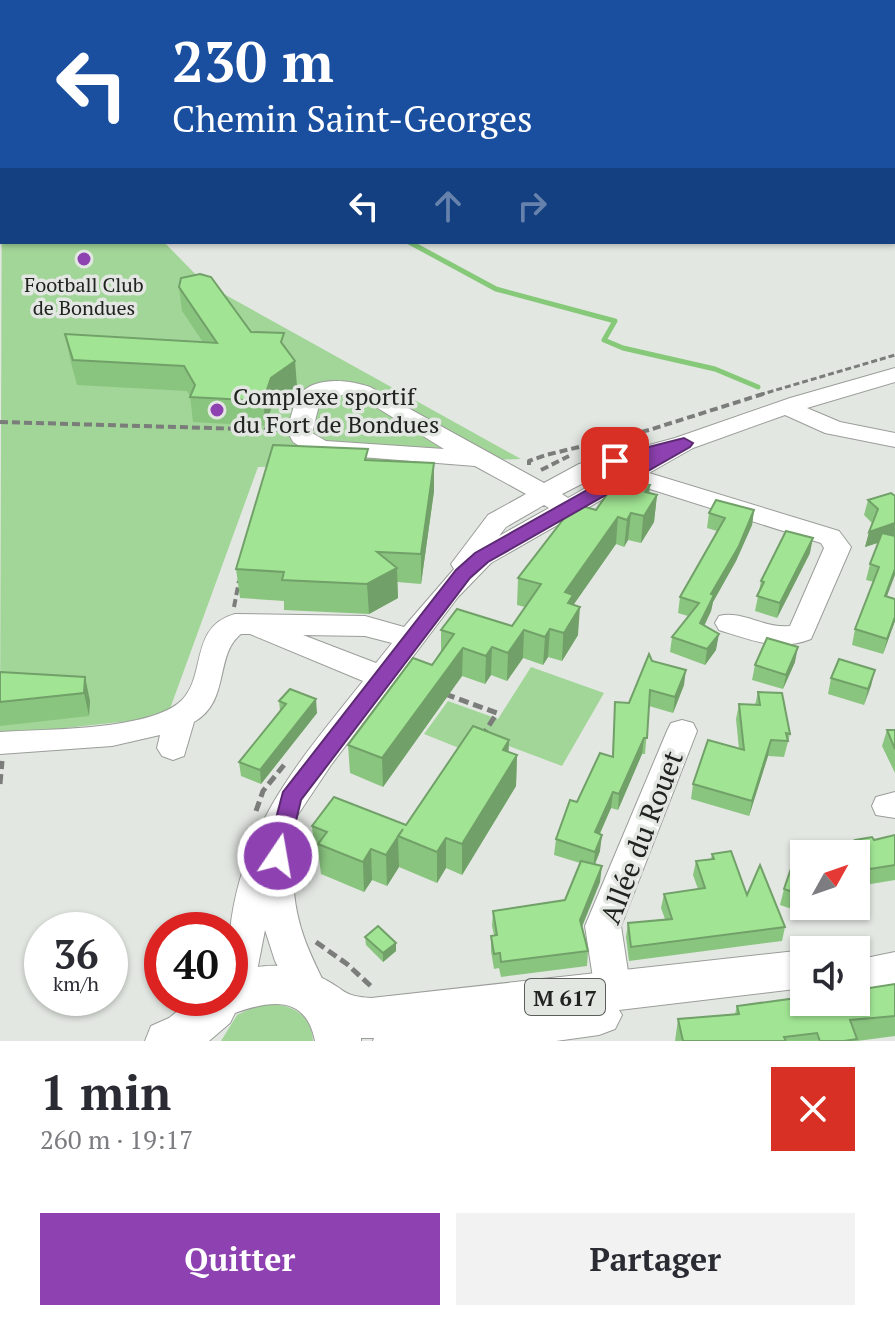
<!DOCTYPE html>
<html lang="fr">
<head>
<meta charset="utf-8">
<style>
  body { margin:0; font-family:"PT Serif",serif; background:#f2f2f3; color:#2b2b33; height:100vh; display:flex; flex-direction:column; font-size:30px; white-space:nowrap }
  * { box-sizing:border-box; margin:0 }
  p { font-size:26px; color:#7c7c81 }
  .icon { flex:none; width:44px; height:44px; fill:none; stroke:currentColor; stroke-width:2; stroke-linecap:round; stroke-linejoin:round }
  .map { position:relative; height:1041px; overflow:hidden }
  .panel { display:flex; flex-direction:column; background:#fff; flex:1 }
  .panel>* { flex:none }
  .guide { position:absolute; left:0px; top:0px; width:896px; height:244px; box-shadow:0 2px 6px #0004; background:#1a4fa0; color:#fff; overflow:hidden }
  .needle { width:52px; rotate:50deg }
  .controls { position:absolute; left:790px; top:840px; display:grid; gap:16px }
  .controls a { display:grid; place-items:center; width:80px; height:80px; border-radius:0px; background:#fff; box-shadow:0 2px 6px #0004; font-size:40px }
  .speed { position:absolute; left:24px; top:912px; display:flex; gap:16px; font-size:40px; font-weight:700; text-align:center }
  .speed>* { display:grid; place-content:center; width:104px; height:104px; border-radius:50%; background:#fff; box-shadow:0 2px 6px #0004; line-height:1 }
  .speed small { font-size:20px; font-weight:400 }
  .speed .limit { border:12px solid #d22; background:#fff; color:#111 }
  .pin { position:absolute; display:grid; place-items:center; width:68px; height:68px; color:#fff; margin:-34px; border-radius:16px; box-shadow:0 4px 12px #0006 }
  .me { position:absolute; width:88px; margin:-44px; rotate:12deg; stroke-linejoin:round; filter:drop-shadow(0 0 6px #0008) }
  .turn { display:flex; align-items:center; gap:28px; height:168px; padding:0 40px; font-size:36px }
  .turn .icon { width:104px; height:104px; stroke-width:2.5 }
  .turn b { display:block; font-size:56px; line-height:68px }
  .lanes { display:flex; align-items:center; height:76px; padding:0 40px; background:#0003; justify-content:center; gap:40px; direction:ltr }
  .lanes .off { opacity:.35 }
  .round { display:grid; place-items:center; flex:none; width:84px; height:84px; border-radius:0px; background:#f2f2f3 }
  .headline { display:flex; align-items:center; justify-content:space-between; height:136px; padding:0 40px }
  h1 { font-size:48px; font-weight:700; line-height:60px }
  .button { display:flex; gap:16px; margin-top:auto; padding:16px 40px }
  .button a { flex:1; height:92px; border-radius:0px; background:#8e41b1; color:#fff; font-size:32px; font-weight:700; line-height:92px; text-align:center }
  .button a+a { background:#f2f2f3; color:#2b2b33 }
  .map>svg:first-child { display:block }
  .green { fill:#a2d598 }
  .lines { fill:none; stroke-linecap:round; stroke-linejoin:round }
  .stream { stroke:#86c979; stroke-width:5 }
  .minor-casing { stroke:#9a9d99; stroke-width:2 }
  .major-casing { stroke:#9a9d99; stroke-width:2 }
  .path-far2 { stroke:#7a7d7a; stroke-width:3; stroke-dasharray:6 3; stroke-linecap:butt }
  .path-far1 { stroke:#7a7d7a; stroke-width:4; stroke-dasharray:8 4; stroke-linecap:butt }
  .path { stroke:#7a7d7a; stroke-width:5; stroke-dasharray:10 5; stroke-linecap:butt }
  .minor { fill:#fff; fill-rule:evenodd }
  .major { fill:#fff; fill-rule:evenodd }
  .wall { fill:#8ac57f }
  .shaded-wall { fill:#71a068 }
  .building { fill:#a1e594; stroke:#71a068; stroke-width:2 }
  .route { fill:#8e41b1; stroke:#5c2a73; stroke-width:2 }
  .poi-dot { fill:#8e41b1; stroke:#e3e7e2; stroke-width:3 }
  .labels { text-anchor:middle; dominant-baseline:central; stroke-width:7; stroke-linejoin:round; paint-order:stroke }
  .far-poi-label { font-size:20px; fill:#212321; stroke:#e3e7e2 }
  .shield { fill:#e3e7e2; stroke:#5b5e5b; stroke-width:2 }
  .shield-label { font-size:22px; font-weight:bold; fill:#212321 }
  .poi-label { font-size:24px; fill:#212321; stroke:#e3e7e2; text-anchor:start }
  .near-street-label { font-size:28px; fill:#212321; stroke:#e3e7e2 }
</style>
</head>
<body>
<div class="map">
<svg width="895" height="1041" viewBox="0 0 895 1041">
  <rect width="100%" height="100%" fill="#e3e7e2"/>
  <!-- green -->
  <g class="green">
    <path d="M2,144V242H164L204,283L521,459L258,467L167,717L0,735Z"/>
    <path d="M531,667L604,693L562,766L469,731L459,748L424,734L448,701L498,719Z"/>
    <path d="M262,1003C288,1004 311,1011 313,1041H221L237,1015Z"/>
  </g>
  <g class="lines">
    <!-- stream -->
    <path class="stream" d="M409,242L496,289L615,321L604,340L623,348L715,369L758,387"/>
    <!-- minor casing -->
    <g class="minor-casing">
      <g id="minor">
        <path d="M328,0H346L327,2Z"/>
        <path d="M2,107V119H0V108Z"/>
        <path d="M895,368V382L807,408L840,422L895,433V447L825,433L785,415L693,448L649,473L839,531L851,547L811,639C779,652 751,640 719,630L715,623L719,616C742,610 765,629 790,626L824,548L821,543L631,483L491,563L458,597L331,765L295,819L288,838C301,850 293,875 294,892C298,933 312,957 329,993L324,1004L311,1009L298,1004L275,961L265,930L257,971L243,1000L230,1005L216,998H230C230,976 228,953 230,931C241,826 301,759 363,681L250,634H241C214,655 231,701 194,722L184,756L173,760L162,756L157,748L160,735L112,746L0,754V732C43,729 151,731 182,700C207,674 189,627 235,614L365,616L404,627L454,569L451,564L488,515L526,494L475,466L311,453L293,442L287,430C291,419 293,402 301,393C317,376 350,380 370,387L544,483L579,464L675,438L790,398ZM346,394L376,407L444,449L326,441L312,433L320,401ZM607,471L610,474L568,498L562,494ZM544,505L549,508L499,536L506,527ZM303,635L365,636L392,643L376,663Z"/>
        <path d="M682,720L693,723L697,731L621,926L631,991L626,1002L613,1007L600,1002L595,991L585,926L667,731L671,723Z"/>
        <path d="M895,792V818L876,815L872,806L876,797Z"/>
      </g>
    </g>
    <!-- major casing -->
    <g class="major-casing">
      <g id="major">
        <path d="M805,950L804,988L619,1010L622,1015L615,1029L599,1035L556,1041H373L374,1038H361V1041H315C306,995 271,1000 235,1013L230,1023L209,1041H145L151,1026L169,1018L194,998H230V974C263,962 295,962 326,980C348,992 343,996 371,998Z"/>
        <path d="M895,952V990L856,998V960Z"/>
      </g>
    </g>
    <!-- path-far2 -->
    <path class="path-far2" d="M759,395L895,355"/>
    <!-- path-far1 -->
    <g class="path-far1">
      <path d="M0,422L281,430"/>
      <path d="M529,465V461L546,455L649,430L766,393"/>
      <path d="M541,470L569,456"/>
      <path d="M234,607L239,581"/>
    </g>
    <!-- path -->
    <g class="path">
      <path d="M445,694L497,713L484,733"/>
      <path d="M0,784L2,761"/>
      <path d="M256,811L263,791L284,765"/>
      <path d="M316,942L347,964L374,989"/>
    </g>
    <!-- minor -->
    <use href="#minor" class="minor"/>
    <!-- major -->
    <use href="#major" class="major"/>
  </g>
  <!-- wall -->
  <g class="wall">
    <path d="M179,287L251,332L285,347L297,386L273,402L266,426L193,422L190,396L187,391L77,385L70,359L65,334L203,342L182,311Z"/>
    <path d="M368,460L434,491L421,584L397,582L398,598L369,614L284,610V601L240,598L236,569Z"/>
    <path d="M650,485L649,493L657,495L654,522L641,543L628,540L624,547L616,544L573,605L578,635L562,661L548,657L543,665L523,658L507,681L491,675L485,684L462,676L383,787L350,773L348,745L432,665L441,651V630L512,626L525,607L517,605L518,578L596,510Z"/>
    <path d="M891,493L887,597L895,599V621L883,654L852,645L855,629L874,582L866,580L870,564L878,543L865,547L872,523L864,515L868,500Z"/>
    <path d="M754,510L752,525L736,561L713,602L711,611L704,626L716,650L705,665L670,652L672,637L688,616L678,613L680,597L717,531L707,528L709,513Z"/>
    <path d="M810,553L777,618L755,611L761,581Z"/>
    <path d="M652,661L684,685L673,713L649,706L645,754H642L618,810L611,808L600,834V851L595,865L600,882L582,927L588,951L587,966L501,977L499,968L494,969L491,951V936L494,935L492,926L493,911L565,900L580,863L554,855L556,839L577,802L612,757L615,702L629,703Z"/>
    <path d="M795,662L783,689L752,680L755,665Z"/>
    <path d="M875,670L864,705L828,694L831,678Z"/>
    <path d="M0,672L85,677L90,701L89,716L0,726Z"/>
    <path d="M758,692L790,734L784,757L768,756L749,816L691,799L693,784L739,749L736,719L739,704L755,705Z"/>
    <path d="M279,701L317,713L261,784L241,776L239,762L280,711Z"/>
    <path d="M887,730H895V773L882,746Z"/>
    <path d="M509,752L517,755L516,786L462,875L446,868L437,883L399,867L387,886L372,880L364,892L321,874L319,858L315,857L312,826L406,825Z"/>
    <path d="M895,835V880L865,885L856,867V854H851L855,840H874Z"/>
    <path d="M712,854L747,895L785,927L782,941L629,961L626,937L628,923L665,919L661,908L664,894L698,889L693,875L696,861L711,859Z"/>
    <path d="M804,856V906H816L813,916L780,905L784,889Z"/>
    <path d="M365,937L396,943V951L383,962L366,945Z"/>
    <path d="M895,984V1036L857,1041H675L678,1019L735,1014L737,1006Z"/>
  </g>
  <!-- shaded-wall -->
  <g class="shaded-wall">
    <path d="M295,361L297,386L273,402L266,426L263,401L271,378Z"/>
    <path d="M434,463V491L421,584V554Z"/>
    <path d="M650,485L647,511L657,495L654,522L641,543L645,492Z"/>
    <path d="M754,510L752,525L736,561L713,602L711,611L698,639L700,623L711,594Z"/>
    <path d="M631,513L628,540L624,547L627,520Z"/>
    <path d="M618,517L616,544L572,607H580L578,635L562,661L565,592Z"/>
    <path d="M895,523V537L865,547L869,532Z"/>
    <path d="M813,538L810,553L777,618L780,603Z"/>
    <path d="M397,568L398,598L369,614L367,584Z"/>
    <path d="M895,569V575L881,612L885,596Z"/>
    <path d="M895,617V621L883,654L887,639Z"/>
    <path d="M550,629L548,657L543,665L545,637Z"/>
    <path d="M524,630L523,658L507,681L508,653Z"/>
    <path d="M719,634L716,650L705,665L707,649Z"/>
    <path d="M492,647L491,675L485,684L486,656Z"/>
    <path d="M798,647L795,662L783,689L786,675Z"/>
    <path d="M463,648L462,676L383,787L382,758Z"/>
    <path d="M686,670L684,685L673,713L675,697Z"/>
    <path d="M875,670L871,686L864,705L868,689Z"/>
    <path d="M85,677L90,701L89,716L84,693Z"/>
    <path d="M316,699L317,713L261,784L260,770Z"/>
    <path d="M644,738L642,754L618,810L619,794Z"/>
    <path d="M509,740L508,770L503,750Z"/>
    <path d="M771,740L768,756L749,816L752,801Z"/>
    <path d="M517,755L516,786L462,875V844Z"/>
    <path d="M613,792L611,808L593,848L595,832Z"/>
    <path d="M602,835L600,851L593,868L595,852Z"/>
    <path d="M398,836L399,867L387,886L386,855Z"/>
    <path d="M446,838V868L437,883V852Z"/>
    <path d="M371,849L372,880L364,892L363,862Z"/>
    <path d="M602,866L600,882L578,936L580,920Z"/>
    <path d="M396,943V951L383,962V953Z"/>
  </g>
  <!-- building -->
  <g class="building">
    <path d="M200,274L211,277L251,332L284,333L281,342L295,361L271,378L263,401L190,397L195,385L184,366L73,360L65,334L217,343L179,287L181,278Z"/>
    <path d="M273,445L368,449L365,460L434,463L421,554L377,552L397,568L367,584L282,580L284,572L236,569Z"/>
    <path d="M619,477L650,485L645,492L657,495L644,516L631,513L627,520L618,517L565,592L573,595L568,603L580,607L564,633L550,629L545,637L524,630L508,653L492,647L486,656L463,648L382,758L348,745L413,658L432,665L454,634L441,630L457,609L512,626L541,584L518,578L575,504L596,510Z"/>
    <path d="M891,493L895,496V523L869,532L878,509L868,500Z"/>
    <path d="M716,500L754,510L739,546L711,594L714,595L700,623L719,634L707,649L672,637L699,603L680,597L725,518L709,513Z"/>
    <path d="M786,531L813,538L780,603L757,596L764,582L761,581Z"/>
    <path d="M882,533L895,536V569L885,596L895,599V617L887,639L855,629L879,567L870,564Z"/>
    <path d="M767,638L798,647L786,675L755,665Z"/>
    <path d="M649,654L652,661L686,670L675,697L650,690L647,738H644L619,794L613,792L595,832L602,835L595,852L556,839L570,800L577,802L600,753L613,757L615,702L629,703Z"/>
    <path d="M839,659L875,670L868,689L831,678Z"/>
    <path d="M0,672L85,677L84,693L0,702Z"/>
    <path d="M290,689L316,699L260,770L239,762L286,704L279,701Z"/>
    <path d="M758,692L782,693L790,734L786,733L788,741L771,740L752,801L693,784L708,740L744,750L739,704L760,705Z"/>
    <path d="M473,726L509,740L503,750L517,755L462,844L446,838L437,852L398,836L403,829L386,855L371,849L363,862L318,844L327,832L312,826L334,797L406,825Z"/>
    <path d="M887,730H895V749Z"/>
    <path d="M895,835V865L870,869L855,840L872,837L874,840Z"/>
    <path d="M731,851L747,895L760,865L785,927L631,947L628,923L672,919L664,894L705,888L696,861L714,859L712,854Z"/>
    <path d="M796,854L804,856V896L784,889Z"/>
    <path d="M581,861L602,866L580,920L588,951L501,962L500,953L494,954L491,936L497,935L493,911L565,900Z"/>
    <path d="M378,926L396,943L383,953L365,937Z"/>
    <path d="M895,984V1016L850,1020L857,1039L844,1041H820L817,1033L784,1037L786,1041H683L678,1019L739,1014L737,1006L804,997V1002H856V990Z"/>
  </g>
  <!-- route -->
  <path class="route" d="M684,438L693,443L690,447L488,562L470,578L301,800L286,863L278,866L269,863L266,856L283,792L456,570L475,553L644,458L615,466L609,464L606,461L609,457Z"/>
  <!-- markers -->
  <g class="poi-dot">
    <circle cx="84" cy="259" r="8"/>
    <circle cx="217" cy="410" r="8"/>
  </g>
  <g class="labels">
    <!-- far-poi labels -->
    <g class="far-poi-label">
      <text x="84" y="284">Football Club<tspan x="84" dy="23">de Bondues</tspan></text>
    </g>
    <!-- shield labels -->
    <rect class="shield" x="525" y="979" width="80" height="36" rx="6"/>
    <g class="shield-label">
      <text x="565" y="997">M 617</text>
    </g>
    <!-- poi labels -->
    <g class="poi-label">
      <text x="233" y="396">Complexe sportif<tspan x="233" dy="28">du Fort de Bondues</tspan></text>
    </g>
    <!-- near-street labels -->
    <g class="near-street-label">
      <text transform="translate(641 837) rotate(-69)">Allée du Rouet</text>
    </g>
  </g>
</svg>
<div class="controls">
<a><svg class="needle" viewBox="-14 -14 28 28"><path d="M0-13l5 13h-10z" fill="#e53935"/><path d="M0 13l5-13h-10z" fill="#7c7c81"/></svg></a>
<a><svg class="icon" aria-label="sound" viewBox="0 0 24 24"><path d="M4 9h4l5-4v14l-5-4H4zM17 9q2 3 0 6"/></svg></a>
</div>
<div class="speed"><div>36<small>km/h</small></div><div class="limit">40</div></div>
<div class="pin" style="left:615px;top:461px;background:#d93025"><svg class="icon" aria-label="arrive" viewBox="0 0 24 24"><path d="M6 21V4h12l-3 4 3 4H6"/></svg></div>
<svg class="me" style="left:278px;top:856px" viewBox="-20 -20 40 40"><circle r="17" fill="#8e41b1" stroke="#fff" stroke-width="3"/><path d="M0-11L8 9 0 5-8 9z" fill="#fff"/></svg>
<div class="guide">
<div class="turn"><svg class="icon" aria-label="left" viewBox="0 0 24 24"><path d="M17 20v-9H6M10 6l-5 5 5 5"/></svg><div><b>230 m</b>Chemin Saint-Georges</div></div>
<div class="lanes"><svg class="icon" aria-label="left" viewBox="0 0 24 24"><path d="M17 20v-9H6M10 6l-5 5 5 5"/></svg><svg class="icon off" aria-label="ahead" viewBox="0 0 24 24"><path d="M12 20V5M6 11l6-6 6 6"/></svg><svg class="icon off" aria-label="right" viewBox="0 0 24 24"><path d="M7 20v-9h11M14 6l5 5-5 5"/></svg></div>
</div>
</div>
<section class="panel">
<div class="headline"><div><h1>1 min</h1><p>260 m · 19:17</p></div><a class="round" style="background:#d93025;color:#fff"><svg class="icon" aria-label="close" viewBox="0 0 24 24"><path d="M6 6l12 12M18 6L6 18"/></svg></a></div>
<div class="button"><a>Quitter</a><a>Partager</a></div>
</section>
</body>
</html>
